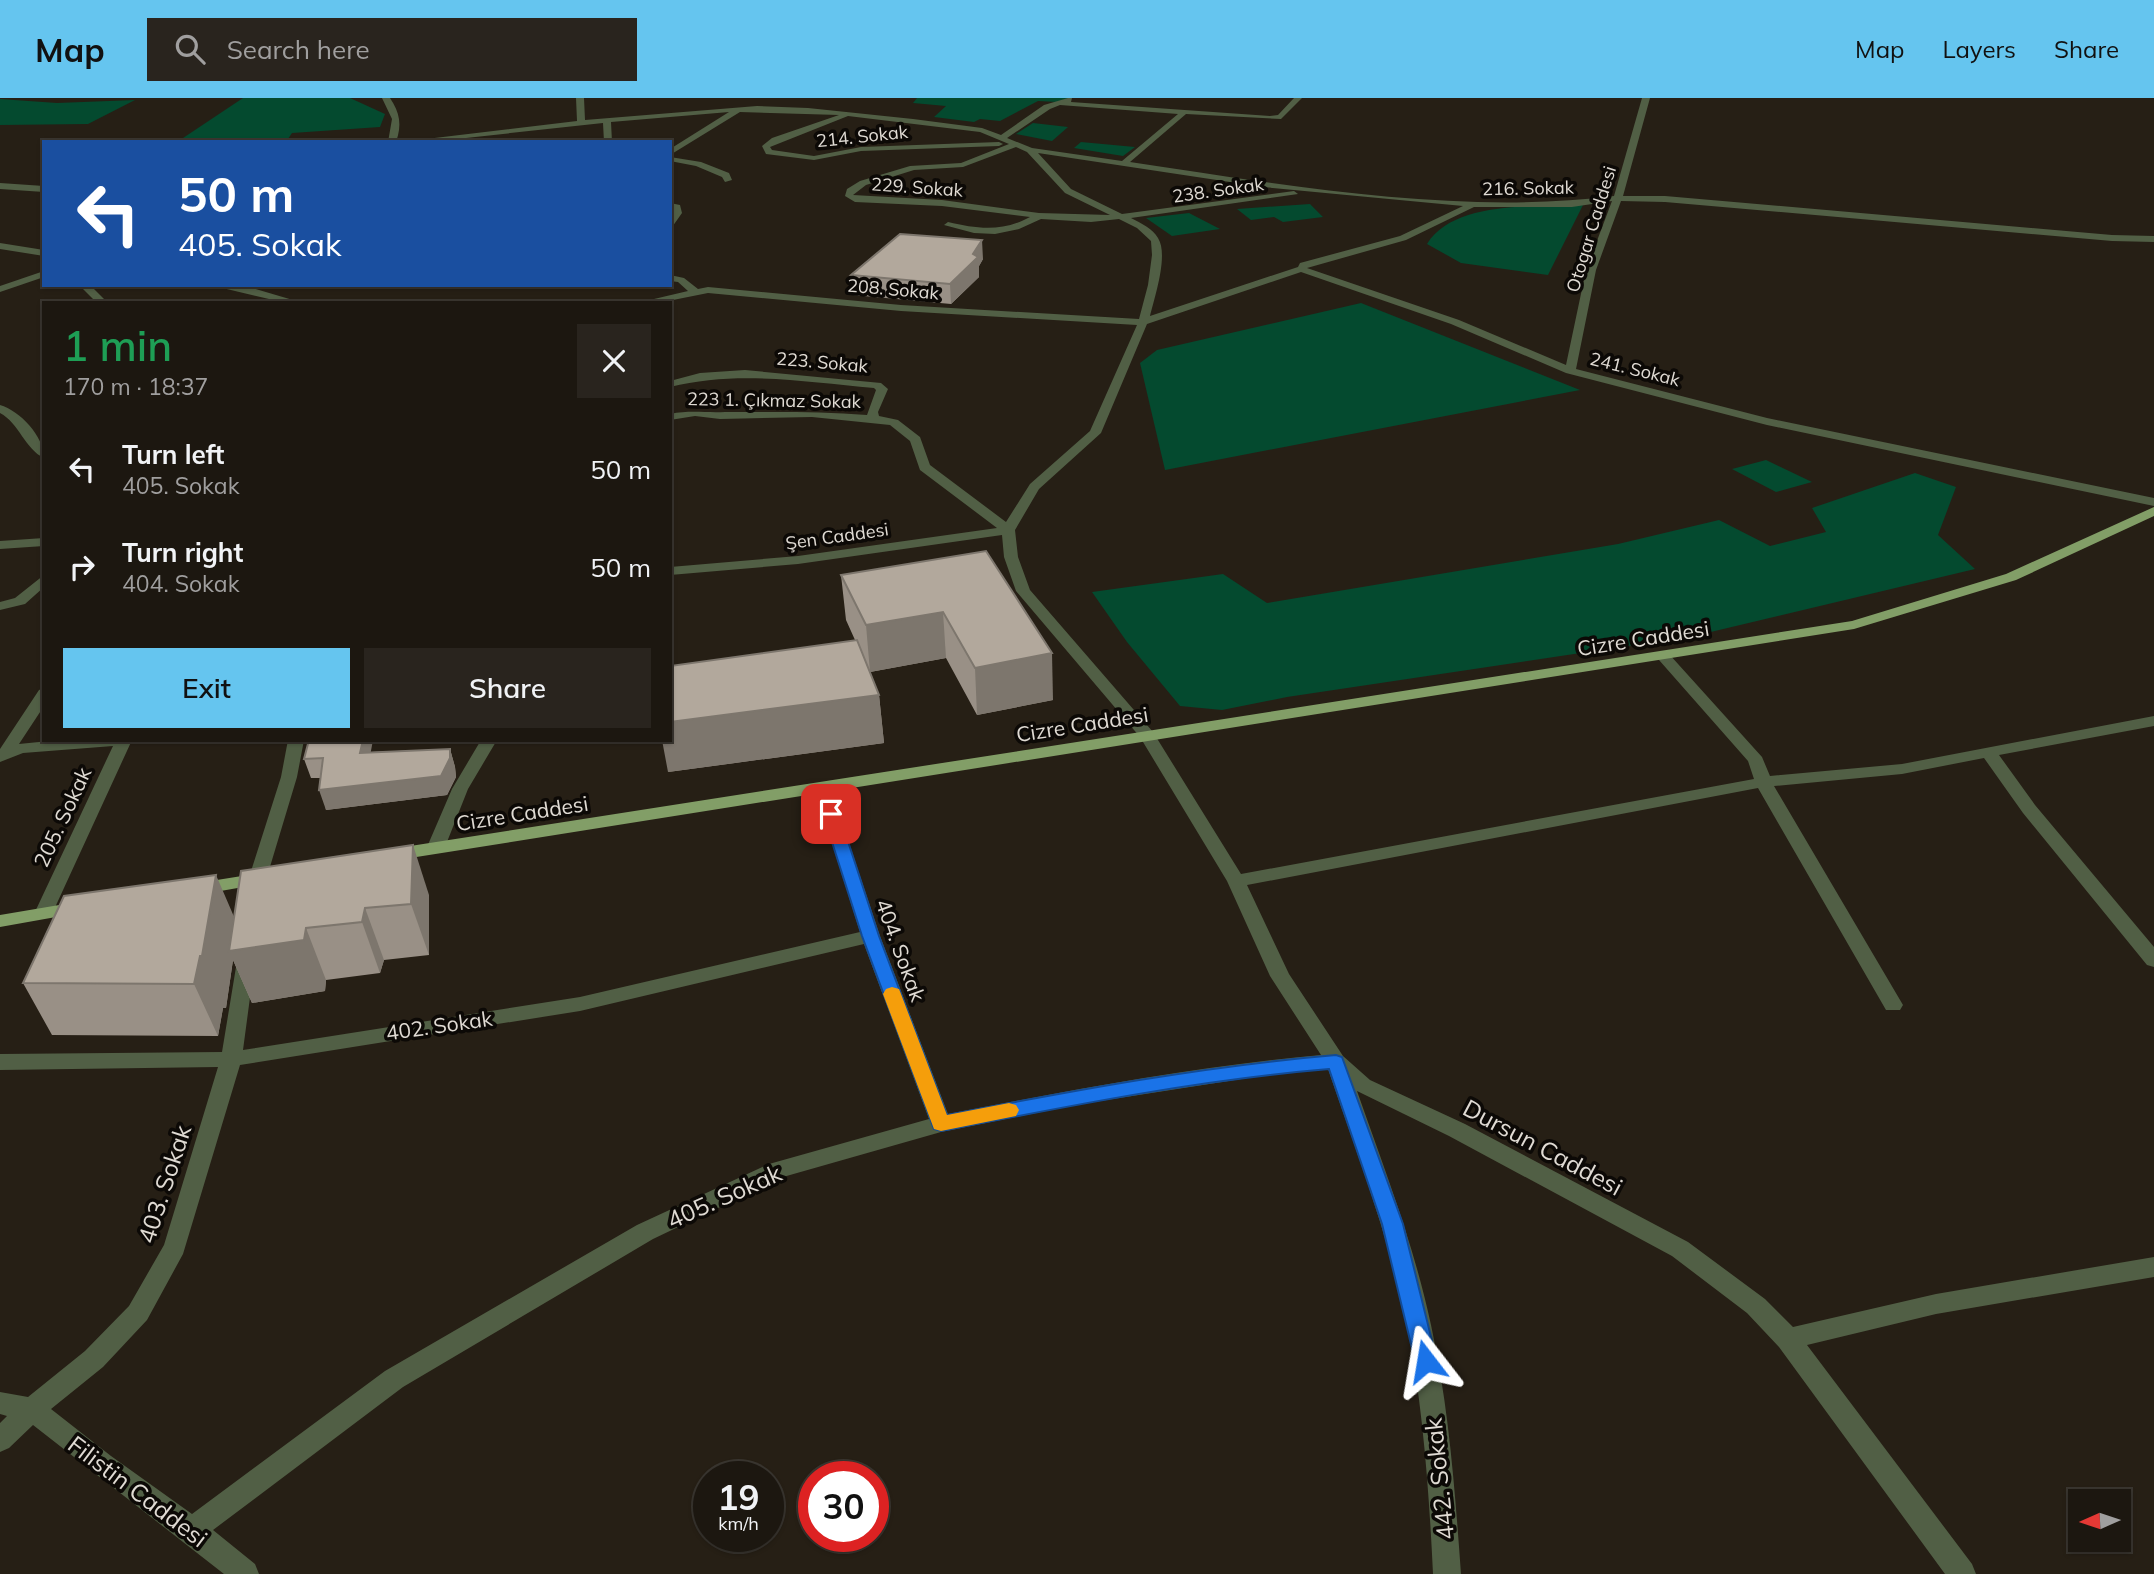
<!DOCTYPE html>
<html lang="en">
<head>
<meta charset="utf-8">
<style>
  body { margin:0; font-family:Mulish,sans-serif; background:#29241e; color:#f1f3f6; height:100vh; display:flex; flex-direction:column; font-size:26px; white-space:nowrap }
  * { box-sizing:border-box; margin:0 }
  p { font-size:23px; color:#a09f9f }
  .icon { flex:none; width:38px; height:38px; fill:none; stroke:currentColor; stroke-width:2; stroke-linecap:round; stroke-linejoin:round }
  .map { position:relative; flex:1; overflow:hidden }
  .panel { position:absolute; left:42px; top:203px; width:630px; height:441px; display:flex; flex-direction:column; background:#1c1710; border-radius:0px; box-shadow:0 2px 5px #0004,0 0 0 2px #3a3630 }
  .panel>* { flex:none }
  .top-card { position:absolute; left:42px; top:42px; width:630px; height:147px; border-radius:0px; box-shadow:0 2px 5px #0004,0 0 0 2px #3a3630; background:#1a4fa0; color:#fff; overflow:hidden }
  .needle { width:46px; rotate:267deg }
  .fabs { position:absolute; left:2068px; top:1391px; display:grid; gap:14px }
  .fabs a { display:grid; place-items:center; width:63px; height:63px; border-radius:0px; background:#1c1710; box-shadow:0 2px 5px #0004,0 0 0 2px #3a3630; font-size:35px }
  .speed { position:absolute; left:693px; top:1363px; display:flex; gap:14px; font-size:35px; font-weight:700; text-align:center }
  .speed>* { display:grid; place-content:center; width:91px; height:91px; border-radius:50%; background:#1c1710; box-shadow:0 2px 5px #0004,0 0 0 2px #3a3630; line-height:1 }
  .speed small { font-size:18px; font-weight:400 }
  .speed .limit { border:10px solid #d22; background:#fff; color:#111 }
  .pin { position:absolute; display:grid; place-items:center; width:60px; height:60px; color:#fff; margin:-30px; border-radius:14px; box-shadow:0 4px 10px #0006 }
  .me { position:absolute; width:77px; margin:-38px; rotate:346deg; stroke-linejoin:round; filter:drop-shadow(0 0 5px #0008) }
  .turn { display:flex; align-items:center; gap:24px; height:147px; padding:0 21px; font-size:32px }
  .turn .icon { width:91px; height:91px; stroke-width:2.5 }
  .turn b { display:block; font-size:49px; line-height:60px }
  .round { display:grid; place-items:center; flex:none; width:74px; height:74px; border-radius:0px; background:#29241e }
  .summary { display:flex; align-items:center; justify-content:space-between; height:119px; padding:0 21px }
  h1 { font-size:42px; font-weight:600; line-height:52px; color:#1e9e55 }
  .primary-button { display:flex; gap:14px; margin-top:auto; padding:14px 21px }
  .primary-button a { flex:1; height:80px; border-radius:0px; background:#65c5ef; color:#111; font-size:28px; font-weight:600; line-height:80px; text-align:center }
  .primary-button a+a { background:#29241e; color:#f1f3f6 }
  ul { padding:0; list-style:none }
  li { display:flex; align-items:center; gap:21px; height:98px; padding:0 21px }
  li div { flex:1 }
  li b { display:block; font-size:26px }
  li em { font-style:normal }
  header { display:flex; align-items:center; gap:42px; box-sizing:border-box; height:98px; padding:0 35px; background:#65c5ef; color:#111 }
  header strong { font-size:33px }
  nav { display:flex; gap:38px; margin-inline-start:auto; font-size:24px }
  .search { width:490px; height:63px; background:#29241e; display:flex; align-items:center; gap:18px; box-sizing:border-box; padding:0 24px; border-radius:0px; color:#a09f9f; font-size:26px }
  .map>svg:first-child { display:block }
  .green { fill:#044a2f }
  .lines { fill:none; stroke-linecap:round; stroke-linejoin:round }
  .minor { fill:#515f45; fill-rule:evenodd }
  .major { fill:#829e67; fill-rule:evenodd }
  .wall { fill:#999086 }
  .shaded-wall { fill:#7d766d }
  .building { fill:#b2a89c; stroke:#7d766d; stroke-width:2 }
  .route { fill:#1a73e8; stroke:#114b97; stroke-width:2 }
  .slow { fill:#f59e0b }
  .labels { text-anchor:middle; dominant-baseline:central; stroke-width:7; stroke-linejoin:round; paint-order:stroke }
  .far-street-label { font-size:18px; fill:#e0dbd4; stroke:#0c0906 }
  .street-label { font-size:21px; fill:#e0dbd4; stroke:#0c0906 }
  .near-street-label { font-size:24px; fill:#e0dbd4; stroke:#0c0906 }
</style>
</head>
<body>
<header>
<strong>Map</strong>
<div class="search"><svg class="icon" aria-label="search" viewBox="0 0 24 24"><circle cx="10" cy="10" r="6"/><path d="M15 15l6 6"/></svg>Search here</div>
<nav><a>Map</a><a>Layers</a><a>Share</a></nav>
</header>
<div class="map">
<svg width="2154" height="1476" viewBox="0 0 2154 1476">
  <rect width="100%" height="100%" fill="#261f15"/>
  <!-- green -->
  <g class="green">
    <path d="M243,0H350L385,16L380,29L292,35L286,44H177Z"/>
    <path d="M917,0H1069L1058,4L1038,3L1000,23L980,21L974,24L934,19L946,8L913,5Z"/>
    <path d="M0,1L57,5L135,2L88,26L0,27Z"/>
    <path d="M1033,25L1068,29L1052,43L1016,36Z"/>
    <path d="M1081,44L1135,49L1123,58L1074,50Z"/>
    <path d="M1310,106L1323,119L1283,124L1274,119L1251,122L1237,111Z"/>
    <path d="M1583,107L1548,177L1461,165L1427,146C1454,102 1538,109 1583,107Z"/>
    <path d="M1189,115L1220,131L1172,138L1146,120Z"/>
    <path d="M1361,205L1580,292L1165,372L1140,265L1157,252Z"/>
    <path d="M1766,362L1812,384L1776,394L1732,371Z"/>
    <path d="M1915,375L1956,389L1938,437L1975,471L1694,538L1287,599L1222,612L1180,608L1127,544L1092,494L1223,476L1267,505L1618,446L1719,422L1770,448L1826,434L1812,410Z"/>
  </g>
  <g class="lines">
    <!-- minor -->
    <g class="minor">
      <path d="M382,0H390C400,15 402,27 396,44H388L392,21Z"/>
      <path d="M576,0H584L585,22L757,8L808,10L913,21L982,30L1001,37L1044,7L1068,0H1072L1071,4L1270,18L1278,17L1294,0H1302L1281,21L1186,16L1130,64C1285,87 1459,118 1614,98L1642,0H1650L1623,98H1665L2112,137L2154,138V144L2112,143L1665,104L1621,103L1596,172L1576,271L1767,320L2154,400V408L1767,327L1566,275L1451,226L1301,174L1147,226L1101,335L1039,391L1015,432L1018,459L1030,492L1153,634L1241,776L1754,681L1748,663L1659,562L1657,559L1664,555L1669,556L1762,659L1770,678L1902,666L2154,618V628L1999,657L2035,707L2154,849V869L2147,867L2023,715L1984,660L1902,676L1774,688L1903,907L1900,912H1886L1758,690L1247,787L1289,876L1343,958L1370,982L1465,1026L1688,1144L1765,1201L1793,1229L1936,1196L2154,1159V1179L1936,1216L1807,1247L1972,1466L1976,1476H1945L1779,1249L1747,1215L1672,1158L1449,1038L1357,993C1384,1070 1414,1147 1431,1227C1449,1309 1455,1393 1461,1476H1433C1429,1392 1423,1309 1407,1226C1389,1139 1357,1055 1328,971L1267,977L1081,1006L941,1034L783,1079L653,1141L403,1289L213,1432L255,1466L259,1476H224L33,1327L9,1350L0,1354V1325L7,1318L0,1316V1294L28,1299L85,1253L129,1208L164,1147L218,969L0,972V956L222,954L238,857H252L255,862L243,952L580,899L860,834L815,691L823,686L831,691L880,838L948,1016C1072,992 1196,968 1321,957L1270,878L1227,783L1140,639L1016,493L1004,459L1002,437L798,466L670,477V469L798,458L997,430L920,372L910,343L890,327L812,319L720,321L695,318L670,322V316C690,312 705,315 725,314C773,314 819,313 867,317L876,292L874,290C805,284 738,272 670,289V283L700,275L745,272L881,285L888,291L878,314L879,318L898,322L920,339L930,367L1006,424L1030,386L1090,333L1137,227L901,213L708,195L658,205H637L688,193L678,184L670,183V177L684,180L698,191L708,189L901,207L1139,221L1148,187L1152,157L1151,143L1137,130L1119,121L1091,124L1041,121L1019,131L995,136L974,135L944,127L948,124C978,131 1002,134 1030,119L942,108L855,104L845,98L847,91L860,83L910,68L961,65L1009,46L980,34L848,18L770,49L772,52L814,58L861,49L999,44L1003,46L999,48L861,53L814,62L766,56L762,48L772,40L839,17L740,14L670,57V51L729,14L611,24L612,44H604L603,25L429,44H401L577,23ZM1060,7L1178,16L1122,63L1032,50L1007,40L1050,11ZM1016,49L1027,54L1065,95L1110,117L1039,115L942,102L853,97L866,87L914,72L963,69ZM1038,55L1263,89L1463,108L1400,138L1300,165L1298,169L1150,218C1154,201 1169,157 1158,140C1153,131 1141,125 1131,120L1298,96L1294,93L1122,116L1071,91ZM1612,103L1586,172L1566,267L1459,222L1307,170L1406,142L1474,109H1572ZM864,846L929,1021L769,1066L637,1127L385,1273L192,1416L111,1358L51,1311L103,1269L147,1222L183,1156L240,967L580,913Z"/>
      <path d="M670,59L701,64L729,75L732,82L725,84L722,79L696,68L670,63Z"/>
      <path d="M0,85L44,88V94L0,91Z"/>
      <path d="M670,105L680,107L682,115L670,132V121L674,115Z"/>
      <path d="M0,145L44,152V158L0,151Z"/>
      <path d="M44,173V179L0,194V188Z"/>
      <path d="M79,187H90L108,205H97Z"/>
      <path d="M210,187L246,188L303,205H286Z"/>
      <path d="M0,307C20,313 44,338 44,360C25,351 19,325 0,315Z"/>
      <path d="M44,440V448L0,451V443Z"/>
      <path d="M44,477V489L25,506L0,512V504L15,500Z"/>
      <path d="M44,590V608L19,646L59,642H132L52,816L50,820H36L34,816L113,648L23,655L0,664V651L39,592Z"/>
      <path d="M288,642H304L297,679L263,792L254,798L245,792L281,679Z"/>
      <path d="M481,642H497L468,691L445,749L436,754L430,753L427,749L452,691Z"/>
    </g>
    <!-- major -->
    <g class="major">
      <path d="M2154,409V418L2016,482L1854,531L391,763L382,757L391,751L1852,523L2006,476Z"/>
      <path d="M260,775L266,777L269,781L266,785L198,797L189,791L198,785Z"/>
      <path d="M77,804L86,810L84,814L0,829V817Z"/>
    </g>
  </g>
  <!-- wall -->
  <g class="wall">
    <path d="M983,161L979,168V179L951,206L853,197L851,177Z"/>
    <path d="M986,453L1053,602L977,617L946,560L870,574L879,597L884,645L668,674L855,542L846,522L841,477Z"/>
    <path d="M450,651L455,669L456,679L447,697L326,712L321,680H311L304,661L371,654Z"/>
    <path d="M429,797V857L384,862L380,875L326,882L325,893L252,905L233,862L226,910H223L218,938L52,937L23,885L234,819Z"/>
  </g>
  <!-- shaded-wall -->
  <g class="shaded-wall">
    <path d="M982,142L983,161L979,168V179L951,206L950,186Z"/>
    <path d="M943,514L946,560L870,574L866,527Z"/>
    <path d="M1052,555L1053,602L977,617L975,570Z"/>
    <path d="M879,597L884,645L668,674L662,642H670V624Z"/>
    <path d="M363,642H373L367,674L360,655Z"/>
    <path d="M450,651L455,669L456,679L447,697L326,712L319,692Z"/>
    <path d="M413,747L429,797V857L411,806Z"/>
    <path d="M216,777L238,828L306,830L326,882L325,893L252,905L233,862L226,910H223L218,938L194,886Z"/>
    <path d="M365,810L384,862L380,875L362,824Z"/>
  </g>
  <!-- building -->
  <g class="building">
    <path d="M900,136L982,142L973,156L978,159L950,186L851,177Z"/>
    <path d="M986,453L1052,555L975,570L943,514L866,527L841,477Z"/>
    <path d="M857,542L879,597L670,624V568Z"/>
    <path d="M309,642H363L360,655L450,651V660L441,678L319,692L323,660L304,661Z"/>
    <path d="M413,747L411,806L365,810L362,824L306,830L304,842L229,853L241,773Z"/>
    <path d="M216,777L202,858H200L194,886L23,885L64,798Z"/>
  </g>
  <!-- route -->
  <path class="route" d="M831,711L839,716L879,838L947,1017C1076,992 1205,968 1336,957L1342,959L1403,1126L1437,1263L1434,1270L1426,1273L1418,1270L1415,1263L1382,1126L1329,971C1198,982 1069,1008 941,1033L934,1031L862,838L823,716Z"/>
  <!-- slow -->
  <path class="slow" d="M892,889L899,891L901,896L947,1017L1009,1005L1016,1007L1019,1012L1016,1018L941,1033L934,1031L883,896L886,891Z"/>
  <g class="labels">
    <!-- far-street labels -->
    <g class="far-street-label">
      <text transform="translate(862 38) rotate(-6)">214. Sokak</text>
      <text transform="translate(917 89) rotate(4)">229. Sokak</text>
      <text transform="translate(1528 90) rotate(-1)">216. Sokak</text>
      <text transform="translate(1218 92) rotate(-8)">238. Sokak</text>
      <text transform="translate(1591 131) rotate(-73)">Otogar Caddesi</text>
      <text transform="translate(893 191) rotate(5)">208. Sokak</text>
      <text transform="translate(822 264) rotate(5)">223. Sokak</text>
      <text transform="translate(1635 271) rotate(14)">241. Sokak</text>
      <text transform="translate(774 302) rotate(1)">223 1. Çıkmaz Sokak</text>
      <text transform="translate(837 438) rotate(-8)">Şen Caddesi</text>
    </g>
    <!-- street labels -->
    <g class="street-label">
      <text transform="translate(1643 540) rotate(-9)">Cizre Caddesi</text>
      <text transform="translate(1082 626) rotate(-9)">Cizre Caddesi</text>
      <text transform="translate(522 715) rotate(-9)">Cizre Caddesi</text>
      <text transform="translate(62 719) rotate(-65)">205. Sokak</text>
      <text transform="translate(901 852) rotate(70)">404. Sokak</text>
      <text transform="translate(439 927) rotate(-8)">402. Sokak</text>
    </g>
    <!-- near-street labels -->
    <g class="near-street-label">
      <text transform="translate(1543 1049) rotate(28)">Dursun Caddesi</text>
      <text transform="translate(164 1086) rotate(-72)">403. Sokak</text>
      <text transform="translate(724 1098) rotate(-24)">405. Sokak</text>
      <text transform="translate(1439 1381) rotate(-96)">442. Sokak</text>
      <text transform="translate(138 1393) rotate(37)">Filistin Caddesi</text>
    </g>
  </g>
</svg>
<div class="fabs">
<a><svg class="needle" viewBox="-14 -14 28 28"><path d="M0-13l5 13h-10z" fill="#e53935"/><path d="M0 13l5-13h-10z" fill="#a09f9f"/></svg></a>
</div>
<div class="speed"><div>19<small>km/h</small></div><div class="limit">30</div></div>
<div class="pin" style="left:831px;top:716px;background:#d93025"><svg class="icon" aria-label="arrive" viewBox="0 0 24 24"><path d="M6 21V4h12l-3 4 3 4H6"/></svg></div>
<svg class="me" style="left:1426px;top:1263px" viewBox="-20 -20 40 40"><path d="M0-17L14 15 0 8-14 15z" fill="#1a73e8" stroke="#fff" stroke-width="4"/></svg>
<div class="top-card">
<div class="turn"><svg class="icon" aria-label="left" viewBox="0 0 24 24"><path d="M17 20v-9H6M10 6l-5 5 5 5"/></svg><div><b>50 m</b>405. Sokak</div></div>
</div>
<section class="panel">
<div class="summary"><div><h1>1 min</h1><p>170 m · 18:37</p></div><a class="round"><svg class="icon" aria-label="close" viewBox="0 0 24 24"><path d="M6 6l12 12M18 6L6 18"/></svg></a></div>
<ul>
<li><svg class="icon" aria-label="left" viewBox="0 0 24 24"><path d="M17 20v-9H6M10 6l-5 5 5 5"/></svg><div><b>Turn left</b><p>405. Sokak</p></div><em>50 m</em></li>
<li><svg class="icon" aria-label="right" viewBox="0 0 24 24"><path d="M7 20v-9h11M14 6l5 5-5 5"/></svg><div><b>Turn right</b><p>404. Sokak</p></div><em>50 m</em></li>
</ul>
<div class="primary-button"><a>Exit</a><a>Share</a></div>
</section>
</div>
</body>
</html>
